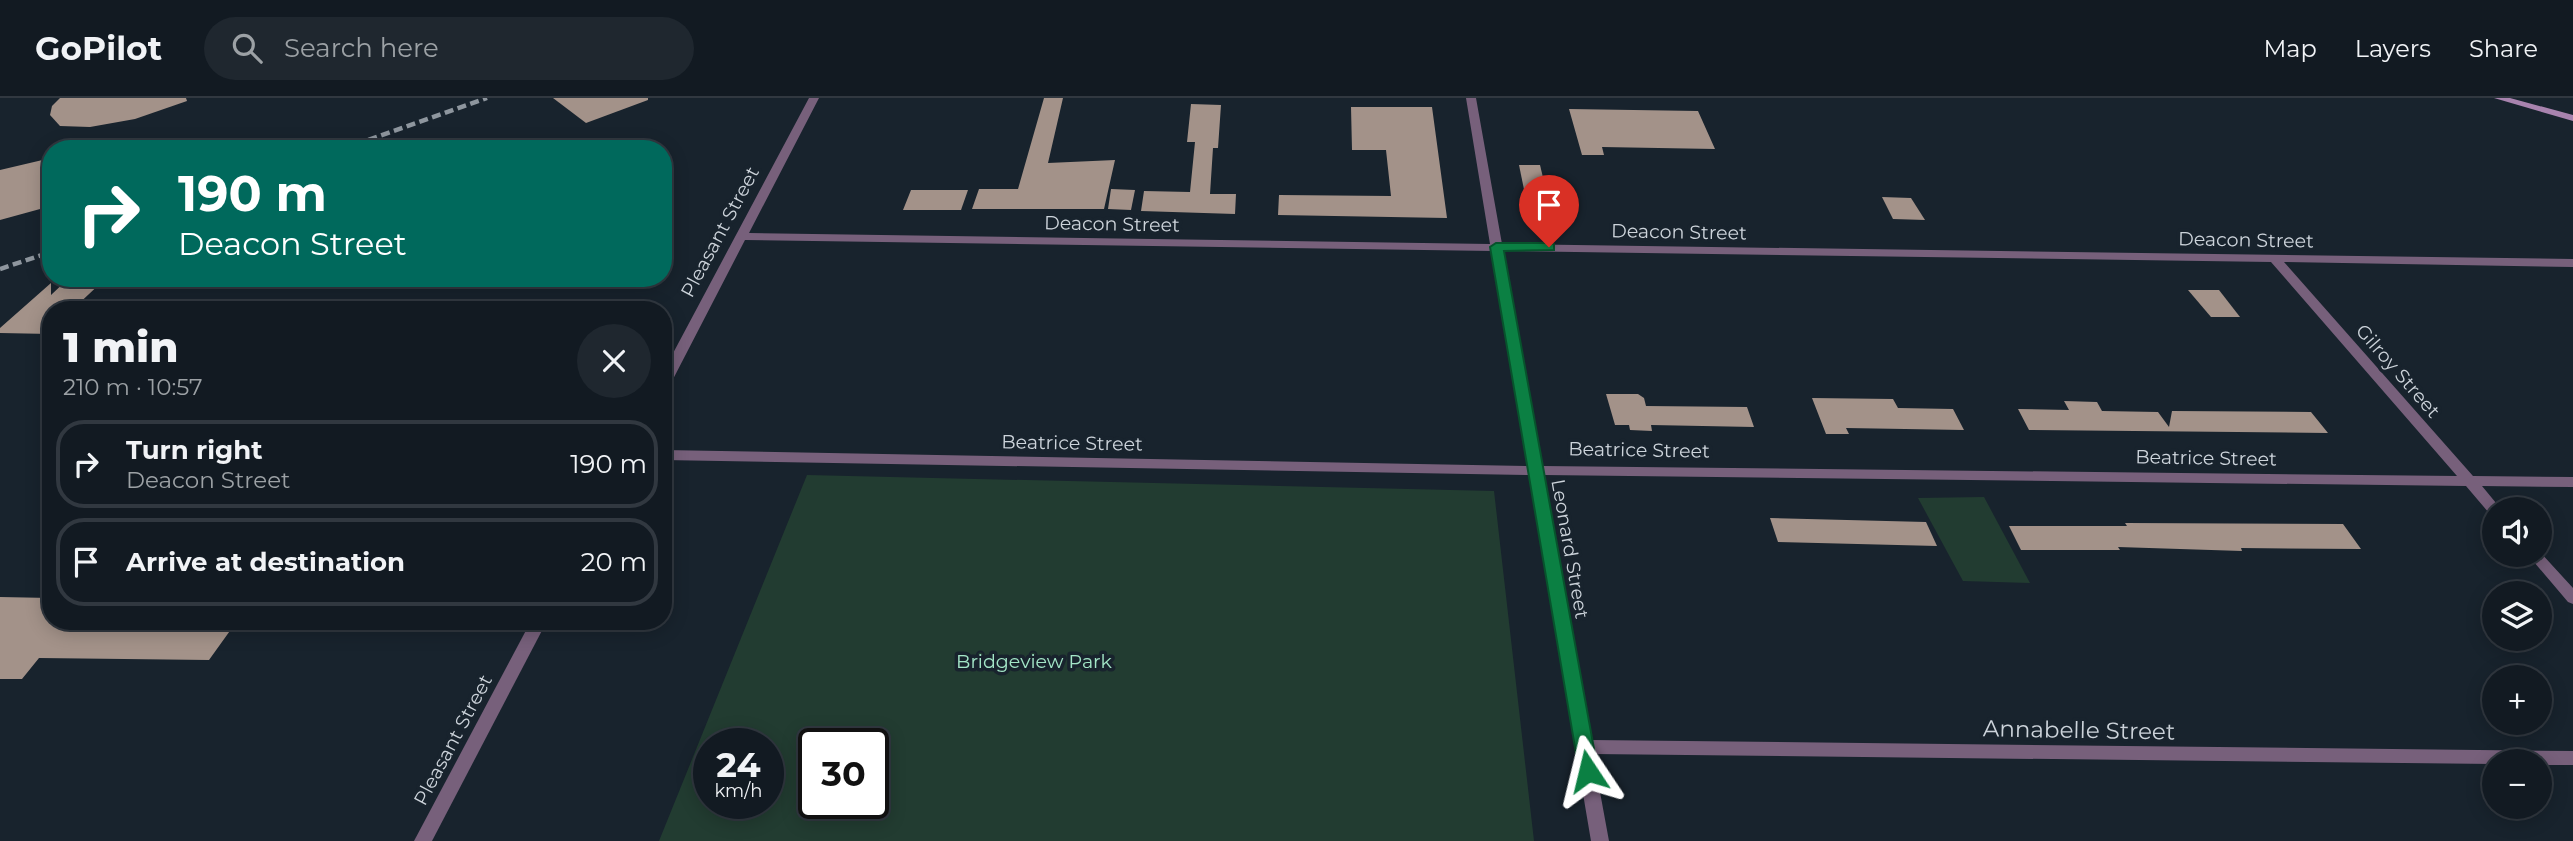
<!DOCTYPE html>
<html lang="en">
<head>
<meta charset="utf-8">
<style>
  body { margin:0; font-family:Montserrat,sans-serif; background:#1f272f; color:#f1f3f6; height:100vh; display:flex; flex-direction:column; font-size:26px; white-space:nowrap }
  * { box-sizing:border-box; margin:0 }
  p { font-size:23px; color:#9ca1a5 }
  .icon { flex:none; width:38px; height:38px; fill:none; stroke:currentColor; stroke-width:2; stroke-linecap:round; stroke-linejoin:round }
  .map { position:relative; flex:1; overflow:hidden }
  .side { position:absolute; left:42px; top:203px; width:630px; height:329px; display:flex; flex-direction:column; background:#121a22; border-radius:28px; box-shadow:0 4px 18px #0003,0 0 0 2px #313840 }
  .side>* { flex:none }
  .hud { position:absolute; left:42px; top:42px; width:630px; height:147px; border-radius:28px; box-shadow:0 4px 18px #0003,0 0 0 2px #313840; background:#00695c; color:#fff; overflow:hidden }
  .controls { position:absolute; left:2482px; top:399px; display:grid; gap:14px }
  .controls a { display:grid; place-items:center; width:70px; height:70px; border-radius:50%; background:#121a22; box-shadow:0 4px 18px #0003,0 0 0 2px #313840; font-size:35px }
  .speed { position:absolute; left:693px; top:630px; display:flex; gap:14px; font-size:35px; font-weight:700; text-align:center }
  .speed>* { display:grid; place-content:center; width:91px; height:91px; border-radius:50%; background:#121a22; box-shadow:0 4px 18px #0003,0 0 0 2px #313840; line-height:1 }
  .speed small { font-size:18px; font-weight:400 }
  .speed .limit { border:4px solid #111; border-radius:10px; background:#fff; color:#111 }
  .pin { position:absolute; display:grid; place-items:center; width:60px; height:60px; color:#fff; margin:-72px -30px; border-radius:50% 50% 50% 0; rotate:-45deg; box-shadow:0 0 7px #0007 }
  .pin .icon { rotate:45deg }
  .me { position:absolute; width:77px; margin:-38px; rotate:350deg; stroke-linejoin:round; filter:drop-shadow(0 0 5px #0008) }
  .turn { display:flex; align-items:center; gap:24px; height:147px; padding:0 21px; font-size:32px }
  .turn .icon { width:91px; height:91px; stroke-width:2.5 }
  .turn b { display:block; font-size:49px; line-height:60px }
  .round { display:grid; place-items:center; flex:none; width:74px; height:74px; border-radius:37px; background:#1f272f }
  .overview { display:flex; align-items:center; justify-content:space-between; height:119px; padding:0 21px }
  h1 { font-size:42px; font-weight:800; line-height:52px }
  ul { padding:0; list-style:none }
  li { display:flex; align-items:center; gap:21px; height:88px; margin:0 14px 10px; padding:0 7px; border:4px solid #313840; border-radius:28px }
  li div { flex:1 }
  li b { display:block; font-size:26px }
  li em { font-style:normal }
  header { display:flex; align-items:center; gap:42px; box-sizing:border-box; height:98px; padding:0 35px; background:#121a22; border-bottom:2px solid #313840 }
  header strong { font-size:33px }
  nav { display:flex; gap:38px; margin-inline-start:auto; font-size:24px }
  .search { width:490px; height:63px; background:#1f272f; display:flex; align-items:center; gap:18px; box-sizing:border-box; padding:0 24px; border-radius:38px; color:#9ca1a5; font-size:26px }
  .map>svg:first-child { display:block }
  .green { fill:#223c31; fill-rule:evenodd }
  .building { fill:#a39289 }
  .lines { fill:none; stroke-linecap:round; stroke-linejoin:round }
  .minor { fill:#77607b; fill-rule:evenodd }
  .secondary { fill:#a883ae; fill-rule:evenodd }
  .rail { stroke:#8e969e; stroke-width:4.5; stroke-dasharray:9 4.5; stroke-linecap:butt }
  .route { fill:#0b8043; stroke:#07532c; stroke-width:2 }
  .labels { text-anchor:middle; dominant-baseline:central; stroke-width:7; stroke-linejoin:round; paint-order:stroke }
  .street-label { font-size:19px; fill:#ccd3da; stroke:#18232d }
  .park-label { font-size:19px; fill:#a3e6c7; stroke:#18232d }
  .near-street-label { font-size:23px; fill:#ccd3da; stroke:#18232d }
</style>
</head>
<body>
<header>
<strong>GoPilot</strong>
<div class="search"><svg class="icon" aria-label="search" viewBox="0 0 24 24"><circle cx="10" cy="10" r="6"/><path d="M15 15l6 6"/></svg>Search here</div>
<nav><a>Map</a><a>Layers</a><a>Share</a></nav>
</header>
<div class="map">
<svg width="2573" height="743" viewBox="0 0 2573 743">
  <rect width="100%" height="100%" fill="#18232d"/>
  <!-- green -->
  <g class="green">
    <path d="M807,377L1494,393L1534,743H659ZM709,646H768V705H709ZM814,646H873V705H814Z"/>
    <path d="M1984,399L2030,485L1963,483L1918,400Z"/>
  </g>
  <!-- building -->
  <g class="building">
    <path d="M60,0H186L187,3L135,21L90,29L60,28L50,17L52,8Z"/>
    <path d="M553,0H648V2L586,25Z"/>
    <path d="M1044,0H1063L1048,65L1115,62L1104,111H972L979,91H1018Z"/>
    <path d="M1191,6L1221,7L1218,50H1213L1210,96H1236L1235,116L1141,113L1144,93L1190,94L1195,44H1187Z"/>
    <path d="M1351,9H1432L1447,120L1278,117L1279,97L1391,98L1386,52H1352Z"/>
    <path d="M1569,11L1698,13L1715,51L1602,49L1604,57H1582Z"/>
    <path d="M51,60V108L0,122V72Z"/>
    <path d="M1519,67H1540L1552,117L1529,116Z"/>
    <path d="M1111,91L1135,92L1131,112L1108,111Z"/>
    <path d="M911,92H968L961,112H903Z"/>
    <path d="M1882,99L1911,100L1925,122L1893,121Z"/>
    <path d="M69,180L105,181L72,212H51V236L0,235V230L51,185V197Z"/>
    <path d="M2188,192H2219L2240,219H2211Z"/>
    <path d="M1606,296H1638L1644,300L1646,308L1747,309L1754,329L1651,327L1652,333L1630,332L1629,327H1615Z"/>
    <path d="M1812,300L1893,301L1898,310L1953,311L1964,332L1846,330L1849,336H1826Z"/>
    <path d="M2064,303L2097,304L2102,313L2158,314L2169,329L2172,313L2311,314L2328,335L2029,332L2018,311L2069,312Z"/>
    <path d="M1770,420L1926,424L1937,448L1778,444Z"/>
    <path d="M2125,425L2343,426L2361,451L2241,450L2242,453L2118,449L2120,452H2021L2009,428H2127Z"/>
    <path d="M0,499L51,500V523H237L209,562L39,560L22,581H0Z"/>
  </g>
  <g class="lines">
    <!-- minor -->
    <g class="minor">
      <path d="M809,0H819L749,135L1490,146L1466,0H1476L1502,146L2573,161V169L2284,164L2473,378L2573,379V389L2482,388L2501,411H2494V416L2489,415L2466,388L1544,377L1591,642L2573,653V667H2539V663H2494V666L1593,656L1609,743H1591L1529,377L663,362V352L1528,368L1492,153L745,142L670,287L663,291V274ZM1503,153L2271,164L2457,378L1542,368Z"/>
      <path d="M2539,453L2573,490V506L2568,504L2528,457H2539Z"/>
      <path d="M531,523H547L432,743H414Z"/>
    </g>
    <!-- secondary -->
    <path class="secondary" d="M2494,0H2510L2573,17V23Z"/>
    <!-- rail -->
    <g class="rail">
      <path d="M343,51L487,0"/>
      <path d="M0,171L51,154"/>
    </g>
  </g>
  <!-- route -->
  <path class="route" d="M1549,145L1554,146V152L1504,153L1598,673L1595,678H1581L1579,673L1490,149L1496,145Z"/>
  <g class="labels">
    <!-- street labels -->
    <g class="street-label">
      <text transform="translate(1112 126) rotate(1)">Deacon Street</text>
      <text transform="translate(720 134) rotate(-62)">Pleasant Street</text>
      <text transform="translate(1679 134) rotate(1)">Deacon Street</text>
      <text transform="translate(2246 142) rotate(1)">Deacon Street</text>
      <text transform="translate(2398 273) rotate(49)">Gilroy Street</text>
      <text transform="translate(1072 345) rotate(1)">Beatrice Street</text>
      <text transform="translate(1639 352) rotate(1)">Beatrice Street</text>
      <text transform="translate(2206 360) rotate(1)">Beatrice Street</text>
      <text transform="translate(1570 451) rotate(80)">Leonard Street</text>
      <text transform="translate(453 642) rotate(-62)">Pleasant Street</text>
    </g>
    <!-- park labels -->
    <g class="park-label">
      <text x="1034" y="563">Bridgeview Park</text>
    </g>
    <!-- near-street labels -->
    <g class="near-street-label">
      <text transform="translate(2079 632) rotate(1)">Annabelle Street</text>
    </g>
  </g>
</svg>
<div class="controls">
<a><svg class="icon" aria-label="sound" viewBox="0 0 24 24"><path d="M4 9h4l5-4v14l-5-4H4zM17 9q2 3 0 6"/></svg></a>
<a><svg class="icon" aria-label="layers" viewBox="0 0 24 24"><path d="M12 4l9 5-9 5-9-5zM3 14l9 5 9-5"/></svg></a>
<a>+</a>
<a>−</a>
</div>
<div class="speed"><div>24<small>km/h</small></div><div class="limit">30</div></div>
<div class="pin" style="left:1549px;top:149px;background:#d93025"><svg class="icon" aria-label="arrive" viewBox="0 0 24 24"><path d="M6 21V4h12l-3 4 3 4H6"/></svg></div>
<svg class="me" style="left:1588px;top:673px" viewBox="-20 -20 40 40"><path d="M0-17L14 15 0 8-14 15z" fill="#0b8043" stroke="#fff" stroke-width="4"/></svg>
<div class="hud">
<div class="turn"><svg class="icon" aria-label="right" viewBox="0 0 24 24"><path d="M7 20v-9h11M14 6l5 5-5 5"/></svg><div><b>190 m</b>Deacon Street</div></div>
</div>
<section class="side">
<div class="overview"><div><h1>1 min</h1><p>210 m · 10:57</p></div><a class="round"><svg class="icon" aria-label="close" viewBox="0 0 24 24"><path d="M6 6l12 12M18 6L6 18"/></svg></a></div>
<ul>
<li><svg class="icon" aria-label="right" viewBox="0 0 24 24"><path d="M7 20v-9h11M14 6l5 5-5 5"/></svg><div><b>Turn right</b><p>Deacon Street</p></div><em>190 m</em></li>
<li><svg class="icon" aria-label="arrive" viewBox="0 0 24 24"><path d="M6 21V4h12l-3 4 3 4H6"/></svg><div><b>Arrive at destination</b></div><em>20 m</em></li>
</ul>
</section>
</div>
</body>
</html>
